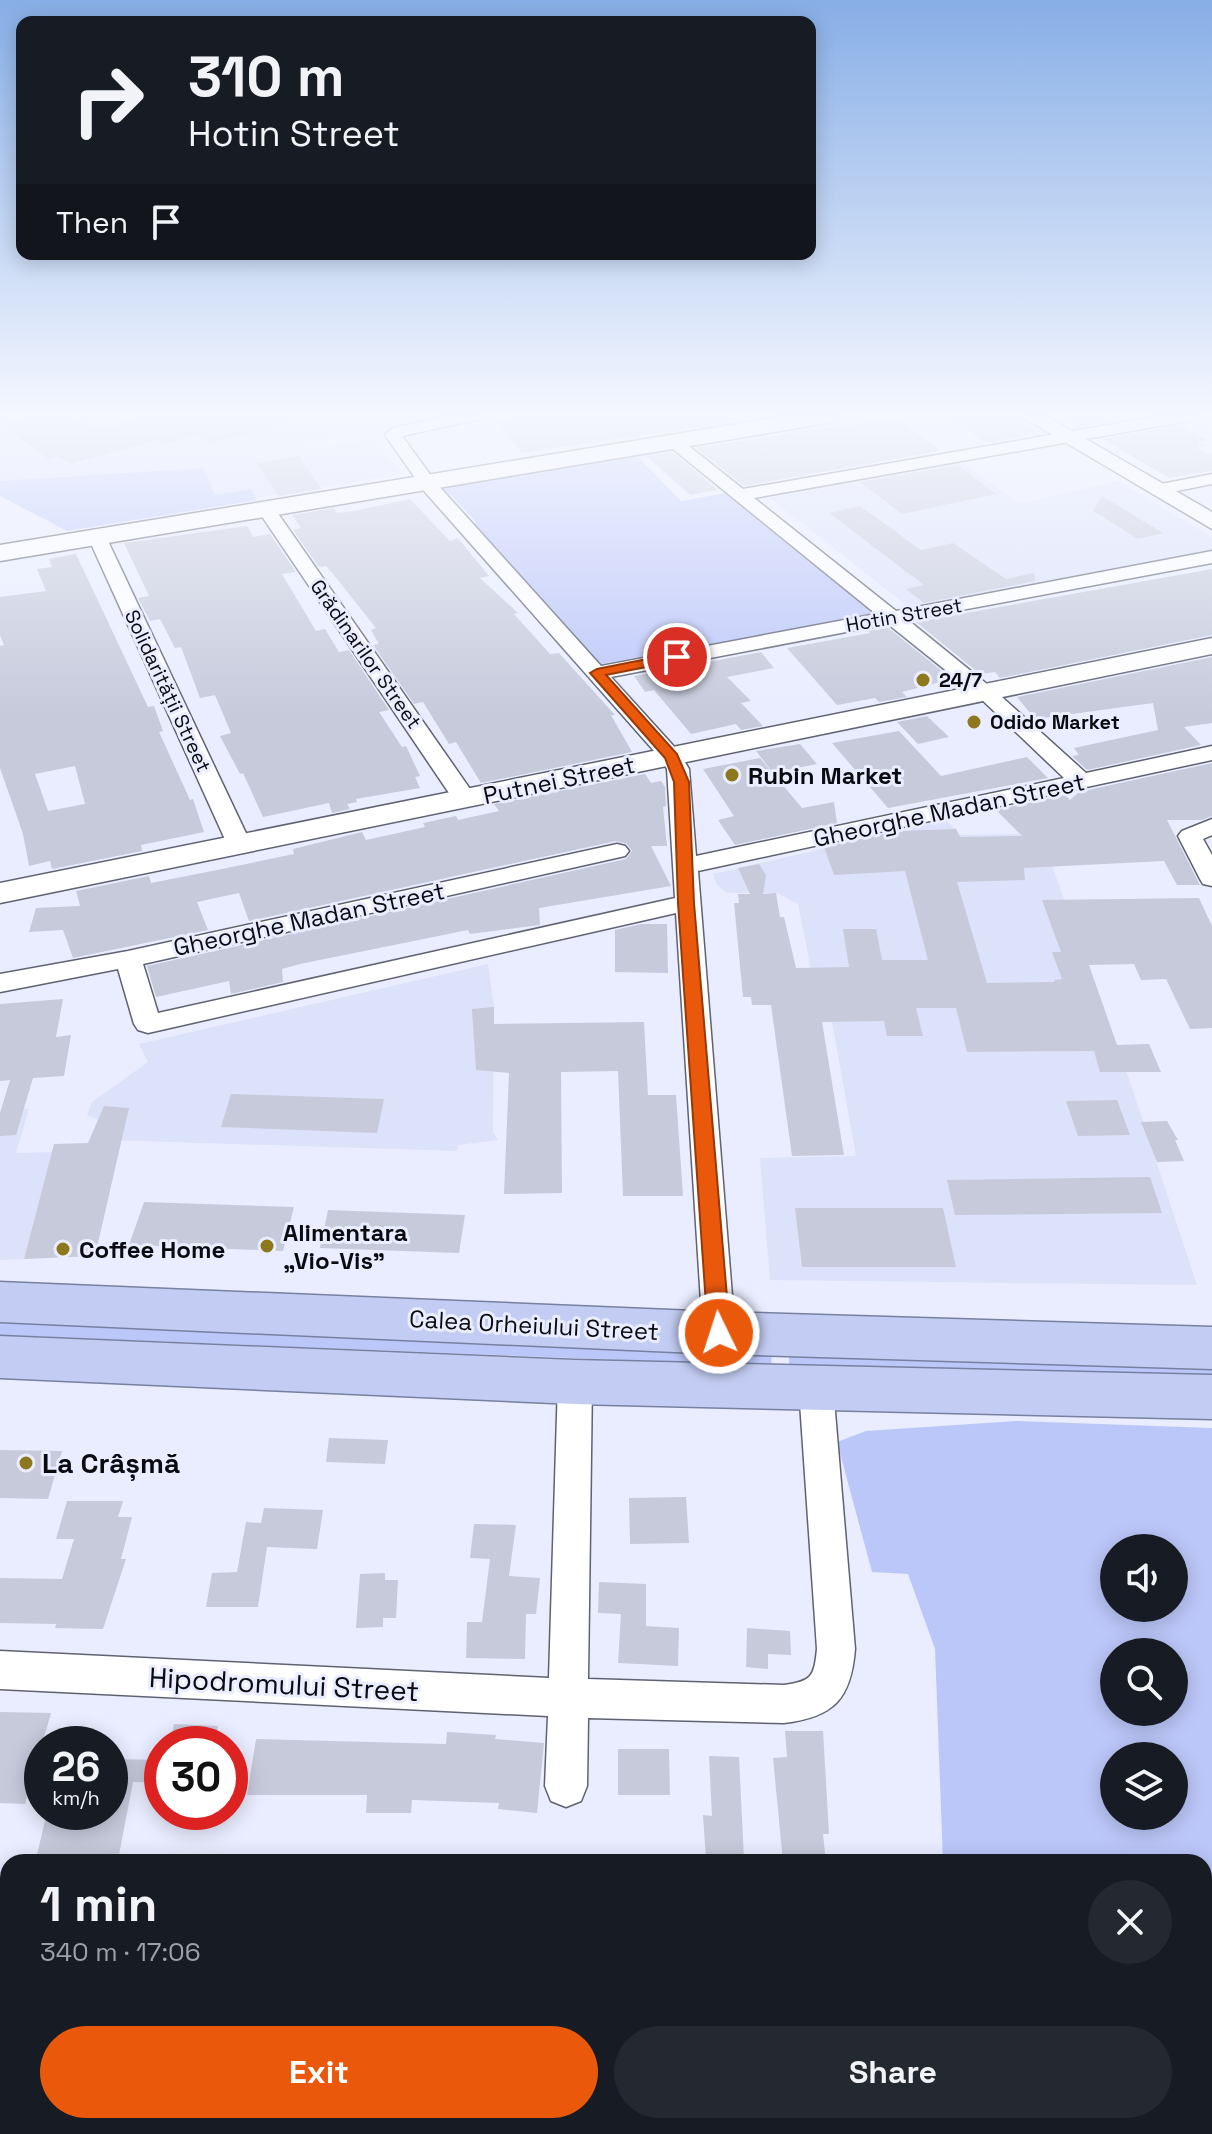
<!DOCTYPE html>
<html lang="en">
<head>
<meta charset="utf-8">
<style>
  body { margin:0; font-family:"Space Grotesk",sans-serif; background:#242831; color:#f1f3f6; height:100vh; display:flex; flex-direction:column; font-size:30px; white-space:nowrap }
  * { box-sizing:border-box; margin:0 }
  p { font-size:26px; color:#9ea1a6 }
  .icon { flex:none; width:44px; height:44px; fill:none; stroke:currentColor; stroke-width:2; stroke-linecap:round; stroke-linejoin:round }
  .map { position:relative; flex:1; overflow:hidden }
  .sheet { position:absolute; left:0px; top:1854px; width:1212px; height:280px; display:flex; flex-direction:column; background:#171b24; border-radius:24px 24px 0 0; box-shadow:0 4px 20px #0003 }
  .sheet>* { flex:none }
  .hud { position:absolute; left:16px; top:16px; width:800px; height:244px; border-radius:16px; box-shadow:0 4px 20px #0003; background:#171b24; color:#f1f3f6; overflow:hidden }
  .buttons { position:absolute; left:1100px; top:1534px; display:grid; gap:16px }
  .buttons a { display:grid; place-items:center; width:88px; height:88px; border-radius:50%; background:#171b24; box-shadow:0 4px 20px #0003; font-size:40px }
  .speed { position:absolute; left:24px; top:1726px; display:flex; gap:16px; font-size:40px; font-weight:700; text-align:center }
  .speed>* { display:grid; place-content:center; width:104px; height:104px; border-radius:50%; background:#171b24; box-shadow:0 4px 20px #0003; line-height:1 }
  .speed small { font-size:20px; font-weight:400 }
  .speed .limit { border:12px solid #d22; background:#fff; color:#111 }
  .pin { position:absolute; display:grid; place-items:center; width:68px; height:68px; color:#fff; margin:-34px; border:4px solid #fff; border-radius:50%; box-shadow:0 2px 8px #0007 }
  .me { position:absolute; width:88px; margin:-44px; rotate:356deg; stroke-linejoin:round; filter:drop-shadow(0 0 6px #0008) }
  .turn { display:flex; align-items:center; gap:28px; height:168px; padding:0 40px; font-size:36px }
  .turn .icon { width:104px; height:104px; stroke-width:2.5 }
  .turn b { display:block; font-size:56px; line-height:68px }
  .then { display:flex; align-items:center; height:76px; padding:0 40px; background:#0003; gap:16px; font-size:30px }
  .round { display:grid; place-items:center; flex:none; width:84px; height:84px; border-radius:42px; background:#242831 }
  .overview { display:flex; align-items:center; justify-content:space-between; height:136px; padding:0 40px }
  h1 { font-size:48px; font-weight:700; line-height:60px }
  .button { display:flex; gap:16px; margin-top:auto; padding:16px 40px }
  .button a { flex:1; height:92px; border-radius:48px; background:#ea580c; color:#fff; font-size:32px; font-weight:700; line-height:92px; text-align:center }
  .button a+a { background:#242831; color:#f1f3f6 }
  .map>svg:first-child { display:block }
  .built { fill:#dce2fa }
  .green { fill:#bcc7f9; fill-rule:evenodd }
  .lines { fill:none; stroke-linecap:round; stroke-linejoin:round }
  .stream { stroke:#97a4e3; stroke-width:10 }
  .building { fill:#c6cadb; fill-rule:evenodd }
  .minor-casing { stroke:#5f6271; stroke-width:3 }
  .tertiary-casing { stroke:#5f6271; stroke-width:3 }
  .secondary-casing { stroke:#5f6271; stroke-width:3 }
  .trunk-casing { stroke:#7880a1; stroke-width:3 }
  .minor { fill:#fff; fill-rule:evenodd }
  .tertiary { fill:#fff; fill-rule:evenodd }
  .secondary { fill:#fff; fill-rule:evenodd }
  .trunk { fill:#c3ccf2; fill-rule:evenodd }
  .route { fill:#ea580c; stroke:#983908; stroke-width:2 }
  .poi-dot { fill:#8d781d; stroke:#e9edff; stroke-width:3 }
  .labels { text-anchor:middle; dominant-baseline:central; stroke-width:6; stroke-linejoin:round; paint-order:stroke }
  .far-street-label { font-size:20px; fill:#0a0b11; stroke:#e9edff }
  .far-poi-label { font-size:20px; font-weight:bold; fill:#0a0b11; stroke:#e9edff; text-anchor:start }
  .poi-label { font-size:24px; font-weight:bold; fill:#0a0b11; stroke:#e9edff; text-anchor:start }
  .street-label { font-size:24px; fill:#0a0b11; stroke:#e9edff }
  .near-poi-label { font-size:28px; font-weight:bold; fill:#0a0b11; stroke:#e9edff; text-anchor:start }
  .near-street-label { font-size:28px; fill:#0a0b11; stroke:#e9edff }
</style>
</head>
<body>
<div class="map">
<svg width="1212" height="2134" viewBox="0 0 1212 2134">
  <rect width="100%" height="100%" fill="#e9edff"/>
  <!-- built -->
  <g class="built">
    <path d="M0,416H414L301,446L312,449L375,439L402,474L255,498L251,490L215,496L202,468L0,481Z"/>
    <path d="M960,461L1019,504L1118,481L1212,537V550L910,608L766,495Z"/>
    <path d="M946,820L961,835L1019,834L1051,863L1129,1079L1197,1285L770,1280L760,1158L856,1156L829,1005H818L798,904L777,893H727L717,885L713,874L839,845L912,837L908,829Z"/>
    <path d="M488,964L494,1007L493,1132L498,1140L458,1145L457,1151L107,1140L106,1123L87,1115L92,1102L148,1062L139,1044Z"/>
    <path d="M29,1109L16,1153L52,1152L24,1259L0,1260V1110Z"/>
  </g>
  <!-- green -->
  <g class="green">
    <path d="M663,447L679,450L638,457L681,501L731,492L879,614L601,664L473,526L476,522L451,495L441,493L438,486Z"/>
    <path d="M203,468L215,495L251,489L257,500L67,531L0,496V481Z"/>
    <path d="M0,1323L772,1353L771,1366L0,1335Z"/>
    <path d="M789,1354L1212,1367V1378L789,1366Z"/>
    <path d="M1016,1421L1212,1428V2134H1001L999,2126H1204V1862H943L935,1649L908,1574L872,1572L837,1442L866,1431ZM1114,1548H1174V1608H1114ZM1114,1652H1174V1712H1114ZM1114,1756H1174V1816H1114Z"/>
    <path d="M0,2038H8V2126H521L519,2134H0Z"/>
  </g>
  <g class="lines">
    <!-- stream -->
    <g class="stream">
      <path d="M1204,2016L1212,2013"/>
      <path d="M917,2134L930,2126"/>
    </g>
  </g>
  <!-- building -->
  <g class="building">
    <path d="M25,416H69L79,423L87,422L89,431L144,416H285L286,422L209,444L195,435L164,444L157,440L70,464L59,456L48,459L0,424Z"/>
    <path d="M518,416H767L522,453L494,421Z"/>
    <path d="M943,416H1012L1038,432L988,443Z"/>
    <path d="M1065,416H1124L1128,418L1082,426Z"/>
    <path d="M896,417L940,451L744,486L696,448Z"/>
    <path d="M1181,425L1207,440L1197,443L1202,446L1197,447L1212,456V471L1169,478L1103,439Z"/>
    <path d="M672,452L718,490L690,495L646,456Z"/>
    <path d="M299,456L321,489L279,496L256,463Z"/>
    <path d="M958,465L996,494L902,514L860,482Z"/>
    <path d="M1102,496L1163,533L1138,539L1093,511Z"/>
    <path d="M410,499L450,541L458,538L489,576L480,578L518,613L514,614L550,654L559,653L615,715H611L632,752L481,783L456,742L449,744L423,702L414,704L373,645L379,644L371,630L376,628L333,574L326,566L319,567L293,530L301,528L292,515L334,508L337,513L354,511Z"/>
    <path d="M860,506L921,550L953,543L1006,579L1034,573L1035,581L924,603L906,589L924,585L829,513Z"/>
    <path d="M247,526L253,537L270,534L296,572L282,574L316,631L325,629L339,652L349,650L389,710L379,712L402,747L406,746L420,776L415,777L420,788L356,799L357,802L347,804L350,809L332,813L329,803L263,817L243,773L240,774L220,736L231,733L215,695L200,698L181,647L175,648L160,619L150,621L138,598L149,596L124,543Z"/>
    <path d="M76,554L148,707L154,706L163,731L159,732L190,800L193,799L204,832L141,845L142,851L52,869L50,861L29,866L23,834L0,768V646L4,645L0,635V597L46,591L37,569L52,567L49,559ZM75,766L85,804L48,811L35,774Z"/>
    <path d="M1212,569V635L1000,678L995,672L980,674L916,622Z"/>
    <path d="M887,627L952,679L902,692L907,697L879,702L875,698L837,705L787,648L870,633L868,631Z"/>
    <path d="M761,652L774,668L727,677L751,701L741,703L763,726L741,730L736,724L691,734L654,690L645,692L634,676Z"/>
    <path d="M1212,657V723L1184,727L1201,745L1087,770L1072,756L1079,755L1074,748L1158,730L1153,703L1035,719L1017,697Z"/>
    <path d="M927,716L949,737L918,744L897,722Z"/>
    <path d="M899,731L941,776L1027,757L1048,778L888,808L832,743Z"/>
    <path d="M800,744L817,764L773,773L756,751Z"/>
    <path d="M760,758L802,808L834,802L837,823L735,845L718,820L734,816L703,769Z"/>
    <path d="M1212,763V816L1202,820H1167L1200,885H1177L1164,861L1024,868L1025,880L957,882L987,983L1055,982L1054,980L1062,979L1052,952H1061L1042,900L1199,898L1212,926V1028L1190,1029L1166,979L1141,980L1134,964L1089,965L1117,1045L1149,1044L1161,1072H1100L1094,1051L967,1052L956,1008H916L923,1036H887L884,1021L822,1022L844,1155L792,1156L771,1005H752L751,997H743L734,903H739L738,894H750L738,868L759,864L766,875L763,894L776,893L780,917H784L796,968L849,967L843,929H876L882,960H928L905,871L834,875L824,847L897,831L956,829L960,837L1022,836L996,810L1065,795L1070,800L1079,792Z"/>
    <path d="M645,774L651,783L661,781L665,787L666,806L663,807L667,846H651L671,886L539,908L540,925L470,934L468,930L300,964L282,969L283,982L231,994L229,981L156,997L147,966L626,859L632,851L627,844L616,841L249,921L239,893L197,902L208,930L73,958L63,930L29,932L36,908L80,906L76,891L149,876L151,883L217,870L294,854L293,849L362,832L366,840L425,827L423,823L456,816L458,820L499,811L494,804Z"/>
    <path d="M641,924H667L668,973L615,972V930Z"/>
    <path d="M63,999L56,1037L71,1035L64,1076L33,1078L16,1135L0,1136V1113L10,1080L0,1081V1004Z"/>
    <path d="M494,1007V1024L644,1022L648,1095H676L683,1196H623L618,1071L561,1072L562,1193L504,1194L509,1073L476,1070L472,1009Z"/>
    <path d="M231,1094L384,1099L377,1133L221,1127Z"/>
    <path d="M1117,1100L1130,1135L1078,1136L1066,1101Z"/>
    <path d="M104,1106L129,1108L95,1256L24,1259L54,1144L88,1143Z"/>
    <path d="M1167,1121L1178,1140H1175L1184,1161L1157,1162L1141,1122Z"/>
    <path d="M1150,1177L1162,1213L955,1215L947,1180Z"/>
    <path d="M144,1202L294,1207L283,1251L129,1245Z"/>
    <path d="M795,1208H943L956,1267H802Z"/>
    <path d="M328,1210L465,1215L459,1253L320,1248Z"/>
    <path d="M329,1438L388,1440L385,1464L326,1462Z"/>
    <path d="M0,1450L62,1451L48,1499L0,1498Z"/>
    <path d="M686,1497L689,1543L630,1544L629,1498Z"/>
    <path d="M67,1501H123L118,1517H132L121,1559H126L103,1629L55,1628L56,1624L0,1623V1578L62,1579L74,1539H56Z"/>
    <path d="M264,1508L323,1510L317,1549L267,1547L258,1607H206L212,1573L237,1572L246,1522L261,1523Z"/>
    <path d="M474,1524L516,1525L509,1576L540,1578L536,1614H526L525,1659L466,1658L467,1622H482L490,1559L470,1558Z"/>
    <path d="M385,1573V1580H398L396,1618H383V1627L356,1628L360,1574Z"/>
    <path d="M599,1582L646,1584V1626L679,1628L678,1666L618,1663L621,1614L598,1613Z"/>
    <path d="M747,1628L790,1631L791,1655L768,1654V1669L746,1667Z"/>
    <path d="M0,1712L51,1713L25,1804L0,1803Z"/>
    <path d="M174,1724L218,1726L214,1744H170Z"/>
    <path d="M785,1731H823L829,1834H823L826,1862H783L773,1758L787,1757Z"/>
    <path d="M447,1732L496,1735L495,1739L544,1743L537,1813L498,1809L499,1803L412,1800L411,1813H366L367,1795H247L256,1739L446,1744Z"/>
    <path d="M618,1749H669L670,1795H618Z"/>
    <path d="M709,1756L739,1757L744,1859H706L703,1815L712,1816Z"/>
    <path d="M110,1759L162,1760V1783L133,1782L118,1860L36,1859L47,1812H110Z"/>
  </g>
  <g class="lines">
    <!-- minor casing -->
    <g class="minor-casing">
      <g id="minor">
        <path d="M449,416H482L480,419L402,436L437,484L601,666L876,614L668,445L666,442L668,439H680L743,489L1159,416H1195L1187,421L754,498L896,611L1212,551V563L908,620L993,689L1086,773L1212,746V760L698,871L735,1333L731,1342L719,1346L707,1342L703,1333L676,913L148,1033L138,1030L134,1024L118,969L0,992V974L128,951L617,844L625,846L629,851L625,856L143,964L158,1013L675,898L667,769L662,760L425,492L385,435L393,428ZM888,624L979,697L1064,778L696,856L689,769L679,752L611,677Z"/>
        <path d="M1212,474V484L1157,495L1148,490L1151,486Z"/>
        <path d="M266,504L272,505L477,799L473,804H457L453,799L257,509Z"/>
        <path d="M97,532L106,537L252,846L248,851H232L228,846L88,537Z"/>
        <path d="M1212,819V835L1203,839L1212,855V886L1203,884L1200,879L1178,836L1182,831Z"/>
        <path d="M575,1368L587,1372L592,1382L588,1679L784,1685C812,1681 814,1677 817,1649L799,1388L804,1378L816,1374L828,1378L833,1388L855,1649C851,1699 834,1717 784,1723L588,1718L587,1786L581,1801L566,1807L551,1801L545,1786L548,1716L0,1689V1651L549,1678L558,1382L563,1372Z"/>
      </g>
    </g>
    <!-- tertiary casing -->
    <g class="tertiary-casing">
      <g id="tertiary">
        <path d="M1021,416H1046L1212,512V529Z"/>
        <path d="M1212,638V654L0,903V883Z"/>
      </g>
    </g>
    <!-- secondary casing -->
    <g class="secondary-casing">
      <path id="secondary" d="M786,416H839L828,423L0,561V545Z"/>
    </g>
    <!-- trunk casing -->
    <g class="trunk-casing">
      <g id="trunk">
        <path d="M0,1282L719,1312L1212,1327V1369L719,1354L0,1322Z"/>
        <path d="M0,1336L575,1360L1212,1375V1419L575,1404L0,1378Z"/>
      </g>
    </g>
    <!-- minor -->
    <use href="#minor" class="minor"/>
    <!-- tertiary -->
    <use href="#tertiary" class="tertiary"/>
    <!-- secondary -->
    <use href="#secondary" class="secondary"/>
    <!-- trunk -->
    <use href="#trunk" class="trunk"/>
  </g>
  <!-- sky -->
  <linearGradient id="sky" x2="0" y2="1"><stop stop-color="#87aee6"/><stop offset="0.58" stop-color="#f5f7ff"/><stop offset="1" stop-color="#f5f7ff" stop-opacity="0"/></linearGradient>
  <rect width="1212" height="715" fill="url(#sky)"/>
  <!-- route -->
  <path class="route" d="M677,653L682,655V660L606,675L677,754L689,782L694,903L730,1333L727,1339L719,1342L711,1339L708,1333L678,903L674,782L665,758L590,673L597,669Z"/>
  <!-- markers -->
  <g class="poi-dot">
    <circle cx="923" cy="680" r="8"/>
    <circle cx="974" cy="722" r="8"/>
    <circle cx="732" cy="775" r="8"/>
    <circle cx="267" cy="1246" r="8"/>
    <circle cx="63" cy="1249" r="8"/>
    <circle cx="26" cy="1463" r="8"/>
  </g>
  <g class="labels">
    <!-- far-street labels -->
    <g class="far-street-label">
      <text transform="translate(904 615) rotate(-10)">Hotin Street</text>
      <text transform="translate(366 654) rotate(55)">Grădinarilor Street</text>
      <text transform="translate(168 691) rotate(65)">Solidarității Street</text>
    </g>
    <!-- far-poi labels -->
    <g class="far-poi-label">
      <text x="939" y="680">24/7</text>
      <text x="990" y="722">Odido Market</text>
    </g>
    <!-- poi labels -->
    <g class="poi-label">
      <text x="748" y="775">Rubin Market</text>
      <text x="283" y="1232">Alimentara<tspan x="283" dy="28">„Vio-Vis”</tspan></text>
      <text x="79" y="1249">Coffee Home</text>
    </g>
    <!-- street labels -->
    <g class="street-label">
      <text transform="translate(559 780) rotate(-12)">Putnei Street</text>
      <text transform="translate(949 810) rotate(-12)">Gheorghe Madan Street</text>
      <text transform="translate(309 919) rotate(-12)">Gheorghe Madan Street</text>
      <text transform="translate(534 1325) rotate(3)">Calea Orheiului Street</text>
    </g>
    <!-- near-poi labels -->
    <g class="near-poi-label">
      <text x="42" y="1463">La Crâșmă</text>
    </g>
    <!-- near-street labels -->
    <g class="near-street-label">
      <text transform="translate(284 1684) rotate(3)">Hipodromului Street</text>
    </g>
  </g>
</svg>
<div class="buttons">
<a><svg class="icon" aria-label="sound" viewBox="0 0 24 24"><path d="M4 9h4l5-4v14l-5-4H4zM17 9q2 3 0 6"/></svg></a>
<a><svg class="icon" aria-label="search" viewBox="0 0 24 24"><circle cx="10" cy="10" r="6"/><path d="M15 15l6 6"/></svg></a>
<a><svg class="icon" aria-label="layers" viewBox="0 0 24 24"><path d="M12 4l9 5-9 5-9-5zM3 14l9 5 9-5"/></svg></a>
</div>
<div class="speed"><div>26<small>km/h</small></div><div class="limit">30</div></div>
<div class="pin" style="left:677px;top:657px;background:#d93025"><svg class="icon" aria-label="arrive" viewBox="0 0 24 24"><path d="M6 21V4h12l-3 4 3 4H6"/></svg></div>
<svg class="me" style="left:719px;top:1333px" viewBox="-20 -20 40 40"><circle r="17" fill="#ea580c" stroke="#fff" stroke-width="3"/><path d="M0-11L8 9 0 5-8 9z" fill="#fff"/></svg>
<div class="hud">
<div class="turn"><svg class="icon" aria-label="right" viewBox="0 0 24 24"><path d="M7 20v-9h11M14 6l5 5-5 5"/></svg><div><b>310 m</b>Hotin Street</div></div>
<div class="then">Then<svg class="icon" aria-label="arrive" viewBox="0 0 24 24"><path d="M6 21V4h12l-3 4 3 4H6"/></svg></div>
</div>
<section class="sheet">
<div class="overview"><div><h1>1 min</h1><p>340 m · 17:06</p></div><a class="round"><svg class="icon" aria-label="close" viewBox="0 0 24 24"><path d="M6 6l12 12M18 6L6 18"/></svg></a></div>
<div class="button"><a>Exit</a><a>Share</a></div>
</section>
</div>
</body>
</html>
